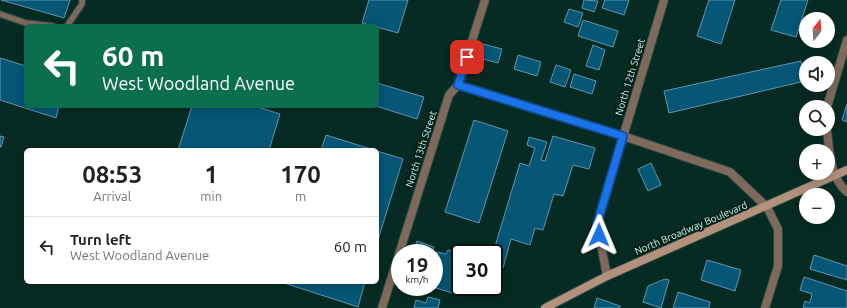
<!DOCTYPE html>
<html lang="en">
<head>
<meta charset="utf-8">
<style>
  body { margin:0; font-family:Ubuntu,sans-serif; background:#f2f2f2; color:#222; height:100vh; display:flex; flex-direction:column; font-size:15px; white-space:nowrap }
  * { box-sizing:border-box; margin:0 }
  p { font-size:13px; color:#767676 }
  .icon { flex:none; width:22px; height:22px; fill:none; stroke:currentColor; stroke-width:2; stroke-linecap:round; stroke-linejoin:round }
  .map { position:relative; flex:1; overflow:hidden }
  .side { position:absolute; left:24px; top:148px; width:355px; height:136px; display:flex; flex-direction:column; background:#fff; border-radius:6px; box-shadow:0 2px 10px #0003 }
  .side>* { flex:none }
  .top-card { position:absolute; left:24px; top:24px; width:355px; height:84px; border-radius:6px; box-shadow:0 2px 10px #0003; background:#0b6e4f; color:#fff; overflow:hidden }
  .needle { width:26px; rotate:17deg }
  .fabs { position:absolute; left:799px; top:12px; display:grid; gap:8px }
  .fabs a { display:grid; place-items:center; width:36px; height:36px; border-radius:50%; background:#fff; box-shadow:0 2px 10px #0003; font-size:20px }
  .speed { position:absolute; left:391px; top:244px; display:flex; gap:8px; font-size:20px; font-weight:700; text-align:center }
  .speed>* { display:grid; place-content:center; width:52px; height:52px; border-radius:50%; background:#fff; box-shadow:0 2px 10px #0003; line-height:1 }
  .speed small { font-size:10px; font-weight:400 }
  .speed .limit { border:2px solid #111; border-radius:6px; background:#fff; color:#111 }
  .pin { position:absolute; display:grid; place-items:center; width:34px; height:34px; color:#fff; margin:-17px; border-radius:8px; box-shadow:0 2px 6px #0006 }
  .me { position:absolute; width:44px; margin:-22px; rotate:1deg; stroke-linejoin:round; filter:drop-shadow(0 0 3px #0008) }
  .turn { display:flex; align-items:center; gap:14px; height:84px; padding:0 12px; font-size:18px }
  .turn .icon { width:52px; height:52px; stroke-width:2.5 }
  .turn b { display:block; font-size:28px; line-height:34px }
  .eta { display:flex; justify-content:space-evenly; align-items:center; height:68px; text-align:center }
  .eta b { font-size:24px; font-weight:600; line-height:28px }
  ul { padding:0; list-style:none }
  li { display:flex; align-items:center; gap:12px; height:60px; padding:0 12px; border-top:1px solid #e0e0e0 }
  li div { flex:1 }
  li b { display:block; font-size:15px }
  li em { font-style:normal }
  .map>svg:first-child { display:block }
  .building { fill:#065676; stroke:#5d95b3 }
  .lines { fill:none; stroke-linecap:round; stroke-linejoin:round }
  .service-casing { stroke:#23473e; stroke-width:8 }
  .minor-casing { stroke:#23473e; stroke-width:10 }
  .secondary-casing { stroke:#23473e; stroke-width:10 }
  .service { stroke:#7f695d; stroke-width:5.5 }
  .minor { stroke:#7f695d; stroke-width:8 }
  .secondary { stroke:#b3917c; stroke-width:8 }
  .route-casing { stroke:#114b97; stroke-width:10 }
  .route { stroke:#1a73e8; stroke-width:7 }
  .labels { text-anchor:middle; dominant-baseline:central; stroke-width:4; stroke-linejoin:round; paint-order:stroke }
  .street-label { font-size:10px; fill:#d4f5ea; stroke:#002119 }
</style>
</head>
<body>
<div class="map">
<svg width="847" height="308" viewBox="0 0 847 308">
  <rect width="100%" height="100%" fill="#062b22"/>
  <!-- building -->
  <g class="building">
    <path d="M1,0H70L64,18Z"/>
    <path d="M369,0H408L398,33L362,23Z"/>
    <path d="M584,0L598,1L594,12L582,8Z"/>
    <path d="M605,0H629L624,15L602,8Z"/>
    <path d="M709,0H735L721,44L697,36Z"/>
    <path d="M781,0H808L796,37L771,30Z"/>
    <path d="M569,9L583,13L578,27L564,22Z"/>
    <path d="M583,20L618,31L613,47L578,36Z"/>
    <path d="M483,44L502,49L498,63L479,58Z"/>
    <path d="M593,45L605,50L599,70L586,66Z"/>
    <path d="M518,55L541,62L537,76L514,69Z"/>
    <path d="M0,58L26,66V106H59L56,118L0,100Z"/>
    <path d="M801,61L805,81L669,113L664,91Z"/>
    <path d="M556,65L571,70L565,87L550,82Z"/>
    <path d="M574,74L596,81L592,94L570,87Z"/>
    <path d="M377,83L424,97L417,119L376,106Z"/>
    <path d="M847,104V122L842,120Z"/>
    <path d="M192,106H254L280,114L269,150H178Z"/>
    <path d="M474,120L508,131L479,223L445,212Z"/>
    <path d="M326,135L374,150H321Z"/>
    <path d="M0,136L4,137L1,147H0Z"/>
    <path d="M553,136L595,148L589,169L573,165L563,196L554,194L543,230L535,228L530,245L511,239L503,268L494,266L493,253L520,163L529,166L535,148L527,145L529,137L547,142L541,160L545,161Z"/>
    <path d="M377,151L403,159L377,243Z"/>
    <path d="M651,163L661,185L648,191L638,169Z"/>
    <path d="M417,241L434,247L432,253H413Z"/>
    <path d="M448,250L460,254V287H462L459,295L436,288L439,274L434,273V263L437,252L446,254Z"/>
    <path d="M814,255L847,266V280L810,269Z"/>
    <path d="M707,260L741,270L735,291L701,280Z"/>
    <path d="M804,277L847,291V308H803L805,301L810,303L812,294L800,290Z"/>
    <path d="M665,279L669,280L661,308L643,302L648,286Z"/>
    <path d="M281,282H365L358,307Z"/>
    <path d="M678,292L710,302L709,308H673Z"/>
    <path d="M428,297L440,300L438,308H414L416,300L426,303Z"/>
    <path d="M597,298L620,306V308H594Z"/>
  </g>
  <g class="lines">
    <!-- service casing -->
    <g class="service-casing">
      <g id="service">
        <path d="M0,14L26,23L53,26"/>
        <path d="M67,26L82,4V0"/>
      </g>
    </g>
    <!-- minor casing -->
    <g class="minor-casing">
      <g id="minor">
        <path d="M458,85L623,136L730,172L767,207L778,229V266L765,308"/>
        <path d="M827,107L847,40"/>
        <path d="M827,129C829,149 830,178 847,192"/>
        <path d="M607,276L597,224L664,0"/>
        <path d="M382,308L449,95L458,85L485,0"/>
      </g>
    </g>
    <!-- secondary casing -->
    <g class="secondary-casing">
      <path id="secondary" d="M545,308L607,276L847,170"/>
    </g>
    <!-- service -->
    <use href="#service" class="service"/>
    <!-- minor -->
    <use href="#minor" class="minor"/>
    <!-- secondary -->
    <use href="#secondary" class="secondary"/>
  </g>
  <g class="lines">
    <!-- route casing -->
    <g class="route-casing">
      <path id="route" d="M467,57L458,85L623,136L597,224L599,235"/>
    </g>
    <!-- route -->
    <use href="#route" class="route"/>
  </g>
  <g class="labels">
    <!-- street labels -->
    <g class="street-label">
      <text transform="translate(630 77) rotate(-73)">North 12th Street</text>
      <text transform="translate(421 149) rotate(-72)">North 13th Street</text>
      <text transform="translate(691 228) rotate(-23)">North Broadway Boulevard</text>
    </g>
  </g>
</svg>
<div class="fabs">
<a><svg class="needle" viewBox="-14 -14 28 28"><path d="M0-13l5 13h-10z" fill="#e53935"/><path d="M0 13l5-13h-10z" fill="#767676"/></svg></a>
<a><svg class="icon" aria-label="sound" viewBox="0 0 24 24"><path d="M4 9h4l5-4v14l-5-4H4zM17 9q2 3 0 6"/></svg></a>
<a><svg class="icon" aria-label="search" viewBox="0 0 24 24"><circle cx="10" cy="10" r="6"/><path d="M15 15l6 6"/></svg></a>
<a>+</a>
<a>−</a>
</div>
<div class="speed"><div>19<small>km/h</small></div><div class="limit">30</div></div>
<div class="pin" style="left:467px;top:57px;background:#d93025"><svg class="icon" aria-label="arrive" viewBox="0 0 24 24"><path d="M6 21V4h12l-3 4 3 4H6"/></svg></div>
<svg class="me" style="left:599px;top:235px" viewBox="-20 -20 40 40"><path d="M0-17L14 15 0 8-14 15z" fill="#1a73e8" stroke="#fff" stroke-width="4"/></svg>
<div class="top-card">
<div class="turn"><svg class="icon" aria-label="left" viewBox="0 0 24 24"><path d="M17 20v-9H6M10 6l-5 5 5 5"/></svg><div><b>60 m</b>West Woodland Avenue</div></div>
</div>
<section class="side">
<div class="eta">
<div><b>08:53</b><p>Arrival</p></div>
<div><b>1</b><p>min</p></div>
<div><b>170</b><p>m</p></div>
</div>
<ul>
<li><svg class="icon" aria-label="left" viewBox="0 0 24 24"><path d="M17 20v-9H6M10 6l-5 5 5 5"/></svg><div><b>Turn left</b><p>West Woodland Avenue</p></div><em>60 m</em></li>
</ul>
</section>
</div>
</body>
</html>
